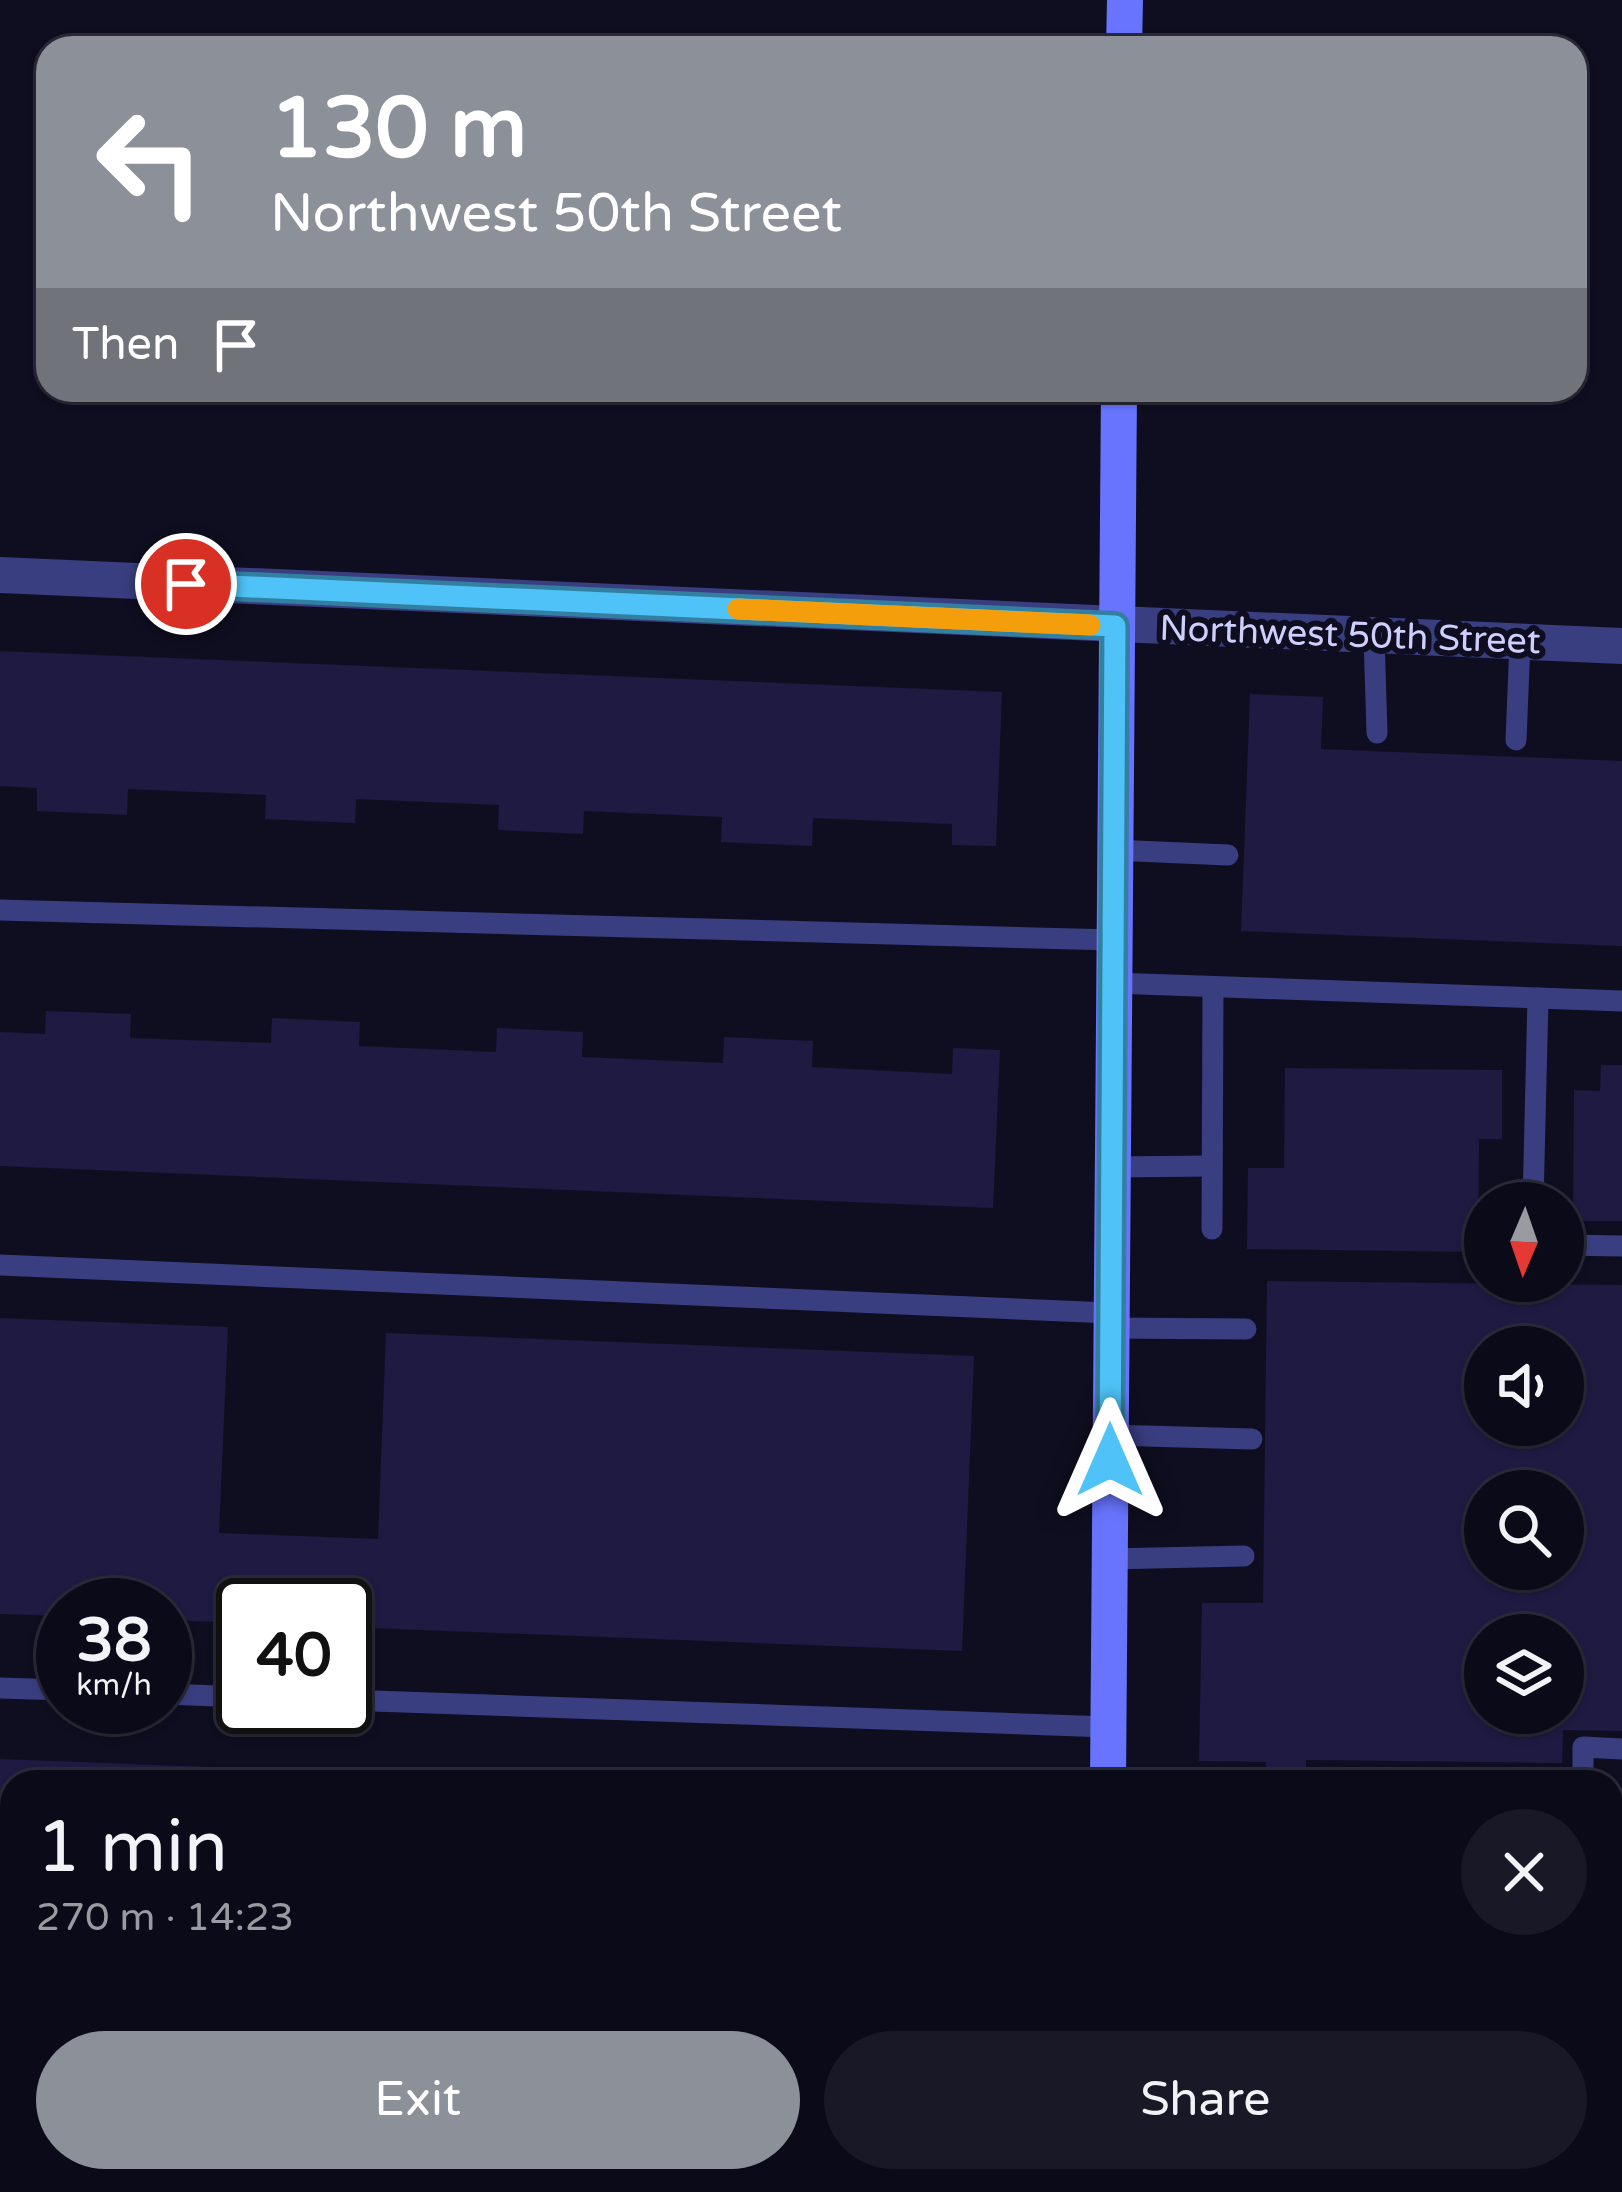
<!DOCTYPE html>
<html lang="en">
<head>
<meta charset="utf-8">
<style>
  body { margin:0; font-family:"Varela Round",sans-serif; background:#191826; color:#f1f3f6; height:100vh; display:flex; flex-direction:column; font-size:45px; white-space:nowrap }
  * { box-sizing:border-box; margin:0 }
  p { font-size:39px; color:#9a9aa2 }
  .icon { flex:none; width:66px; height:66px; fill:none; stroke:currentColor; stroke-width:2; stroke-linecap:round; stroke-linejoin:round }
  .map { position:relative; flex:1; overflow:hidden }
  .drawer { position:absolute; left:0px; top:1770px; width:1623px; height:423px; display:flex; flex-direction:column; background:#0b0a19; border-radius:36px 36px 0 0; box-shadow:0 3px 9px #0004,0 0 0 3px #2b2b38 }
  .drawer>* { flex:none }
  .hud { position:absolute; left:36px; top:36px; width:1551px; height:366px; border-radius:36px; box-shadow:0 3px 9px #0004,0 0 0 3px #2b2b38; background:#8c9099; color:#fff; overflow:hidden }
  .needle { width:78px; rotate:182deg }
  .buttons { position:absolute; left:1464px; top:1182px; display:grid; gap:24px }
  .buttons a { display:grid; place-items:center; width:120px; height:120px; border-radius:50%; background:#0b0a19; box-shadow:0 3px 9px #0004,0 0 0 3px #2b2b38; font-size:60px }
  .speed { position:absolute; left:36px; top:1578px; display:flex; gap:24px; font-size:60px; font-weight:700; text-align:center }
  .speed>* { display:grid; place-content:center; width:156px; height:156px; border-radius:50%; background:#0b0a19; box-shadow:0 3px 9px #0004,0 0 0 3px #2b2b38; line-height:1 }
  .speed small { font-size:30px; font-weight:400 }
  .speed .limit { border:6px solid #111; border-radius:18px; background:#fff; color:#111 }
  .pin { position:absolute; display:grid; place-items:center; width:102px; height:102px; color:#fff; margin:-51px; border:6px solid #fff; border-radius:50%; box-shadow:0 3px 12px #0007 }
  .me { position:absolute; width:132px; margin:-66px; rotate:0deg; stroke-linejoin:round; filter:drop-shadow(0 0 9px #0008) }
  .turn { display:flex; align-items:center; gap:42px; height:252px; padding:0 36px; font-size:54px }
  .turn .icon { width:156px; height:156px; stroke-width:2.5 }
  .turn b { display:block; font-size:84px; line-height:102px }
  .then { display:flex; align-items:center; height:114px; padding:0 36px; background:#0003; gap:24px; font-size:45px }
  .round { display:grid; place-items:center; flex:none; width:126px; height:126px; border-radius:63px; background:#191826 }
  .head { display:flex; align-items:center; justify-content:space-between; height:204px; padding:0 36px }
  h1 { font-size:72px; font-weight:600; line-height:90px }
  .cta { display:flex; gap:24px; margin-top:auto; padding:24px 36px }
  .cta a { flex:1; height:138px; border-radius:72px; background:#8c9099; color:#fff; font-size:48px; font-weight:600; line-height:138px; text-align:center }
  .cta a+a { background:#191826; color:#f1f3f6 }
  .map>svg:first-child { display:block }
  .building { fill:#1e1a42; fill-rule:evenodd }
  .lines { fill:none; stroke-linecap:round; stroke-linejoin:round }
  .lane { stroke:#393e80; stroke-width:21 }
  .street { stroke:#393e80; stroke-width:36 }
  .secondary { stroke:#6874fd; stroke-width:36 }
  .route-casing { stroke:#337fa1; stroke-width:30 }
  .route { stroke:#4fc3f7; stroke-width:21 }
  .slow { stroke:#f59e0b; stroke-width:21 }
  .labels { text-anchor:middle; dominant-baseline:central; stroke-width:12; stroke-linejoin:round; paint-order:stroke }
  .street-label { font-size:36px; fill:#cfcffe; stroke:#0f0e21 }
</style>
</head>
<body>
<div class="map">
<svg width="1622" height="2192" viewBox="0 0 1622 2192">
  <rect width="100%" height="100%" fill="#0f0e21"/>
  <!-- building -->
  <g class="building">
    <path d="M0,651L1002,692L996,846L952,845V824L813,818L812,846L721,842L722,817L584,811L583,834L498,830L499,805L356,799L355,823L265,819L266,795L128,789L127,815L37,811V788L0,786Z"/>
    <path d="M1250,694L1323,697L1321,749L1622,761V946L1241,931Z"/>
    <path d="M46,1011L131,1014L130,1038L271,1043L272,1018L360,1022L359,1046L496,1052L497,1028L583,1032L582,1057L723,1063L724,1037L813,1041L812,1067L952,1074L953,1048L1000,1050L993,1208L0,1166V1032L45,1034Z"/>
    <path d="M1601,1065H1622V1221H1573L1574,1090L1600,1091Z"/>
    <path d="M1285,1068L1502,1070V1139H1479L1478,1252L1247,1249L1248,1168H1284Z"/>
    <path d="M1267,1281L1622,1285V1731L1563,1730L1562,1763L1306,1760V1782H1266V1762L1199,1761L1202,1603H1263ZM1485,1347H1563V1425H1485ZM1485,1491H1563V1569H1485ZM1485,1635H1563V1713H1485Z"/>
    <path d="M0,1318L228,1327L219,1533L378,1539L386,1333L974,1356L962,1651L345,1627V1605H243V1623L165,1620V1605H63V1616L0,1614Z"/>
    <path d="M0,1759L493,1778V1782H12V2001L0,2000Z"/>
    <path d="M1611,2063H1622V2192H1500L1501,2181H1611Z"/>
    <path d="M0,2106H12V2181H85V2192H0Z"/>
    <rect x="229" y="2181" width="129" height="11"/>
    <path d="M478,2181H929L928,2192H477Z"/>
  </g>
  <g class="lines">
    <!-- lane -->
    <g class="lane">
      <path d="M1374,636L1377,733"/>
      <path d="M1516,740L1520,642"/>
      <path d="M1113,850L1228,855"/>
      <path d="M0,910L1113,940"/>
      <path d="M1113,983L1622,1001"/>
      <path d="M1111,1167L1212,1166"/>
      <path d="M1533,1203L1538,998"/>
      <path d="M1212,1229L1213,987"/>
      <path d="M1563,1245L1622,1246"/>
      <path d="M0,1265L1110,1313"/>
      <path d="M1110,1328L1246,1329"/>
      <path d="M1110,1435L1252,1439"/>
      <path d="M1109,1559L1244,1556"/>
      <path d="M0,1688L63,1690"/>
      <path d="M165,1694L243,1697"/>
      <path d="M345,1700L1108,1727"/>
      <path d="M1381,1782V1780"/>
      <path d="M1583,1782V1747L1622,1749"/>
      <path d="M1611,2018L1622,2019"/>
      <path d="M0,2087H12"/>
      <path d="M165,2192V2181"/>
      <path d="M429,2192L430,2181"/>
      <path d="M959,2192L960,2181"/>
      <path d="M1354,2192V2181"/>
    </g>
    <!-- street -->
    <g class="street">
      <path d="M0,575L1622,646"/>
      <path d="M1611,1907L1622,1908"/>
    </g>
    <!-- secondary -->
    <g class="secondary">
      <path d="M1124,48L1125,0"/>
      <path d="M1108,1782L1119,390"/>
      <path d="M1102,2192V2181"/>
    </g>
  </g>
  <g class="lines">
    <!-- route casing -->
    <g class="route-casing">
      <path id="route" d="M186,584L1115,626L1110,1460"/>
    </g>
    <!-- route -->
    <use href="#route" class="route"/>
    <!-- slow -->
    <path class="slow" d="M738,609L1090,625"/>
  </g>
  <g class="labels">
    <!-- street labels -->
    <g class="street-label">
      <text transform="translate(1350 635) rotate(2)">Northwest 50th Street</text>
    </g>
  </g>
</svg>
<div class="buttons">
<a><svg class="needle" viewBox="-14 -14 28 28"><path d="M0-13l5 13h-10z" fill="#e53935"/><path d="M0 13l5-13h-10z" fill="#9a9aa2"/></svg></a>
<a><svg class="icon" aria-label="sound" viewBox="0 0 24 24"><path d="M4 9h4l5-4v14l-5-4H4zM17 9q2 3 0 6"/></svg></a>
<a><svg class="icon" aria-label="search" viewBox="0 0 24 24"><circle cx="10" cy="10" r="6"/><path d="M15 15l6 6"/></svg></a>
<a><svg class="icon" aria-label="layers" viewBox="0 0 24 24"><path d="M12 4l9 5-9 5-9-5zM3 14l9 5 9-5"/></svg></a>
</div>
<div class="speed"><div>38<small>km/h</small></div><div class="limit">40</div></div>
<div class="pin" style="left:186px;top:584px;background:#d93025"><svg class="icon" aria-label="arrive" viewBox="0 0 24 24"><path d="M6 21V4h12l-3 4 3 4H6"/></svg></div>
<svg class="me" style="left:1110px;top:1460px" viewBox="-20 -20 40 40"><path d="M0-17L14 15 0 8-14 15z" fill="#4fc3f7" stroke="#fff" stroke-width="4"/></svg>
<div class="hud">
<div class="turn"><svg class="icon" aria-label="left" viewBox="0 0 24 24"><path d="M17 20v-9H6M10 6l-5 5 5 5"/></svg><div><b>130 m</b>Northwest 50th Street</div></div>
<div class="then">Then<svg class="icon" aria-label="arrive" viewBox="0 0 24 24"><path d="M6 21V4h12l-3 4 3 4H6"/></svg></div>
</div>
<section class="drawer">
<div class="head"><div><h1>1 min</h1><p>270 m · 14:23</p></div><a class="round"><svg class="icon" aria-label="close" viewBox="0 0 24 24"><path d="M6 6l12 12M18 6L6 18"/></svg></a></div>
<div class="cta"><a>Exit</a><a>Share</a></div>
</section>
</div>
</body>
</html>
